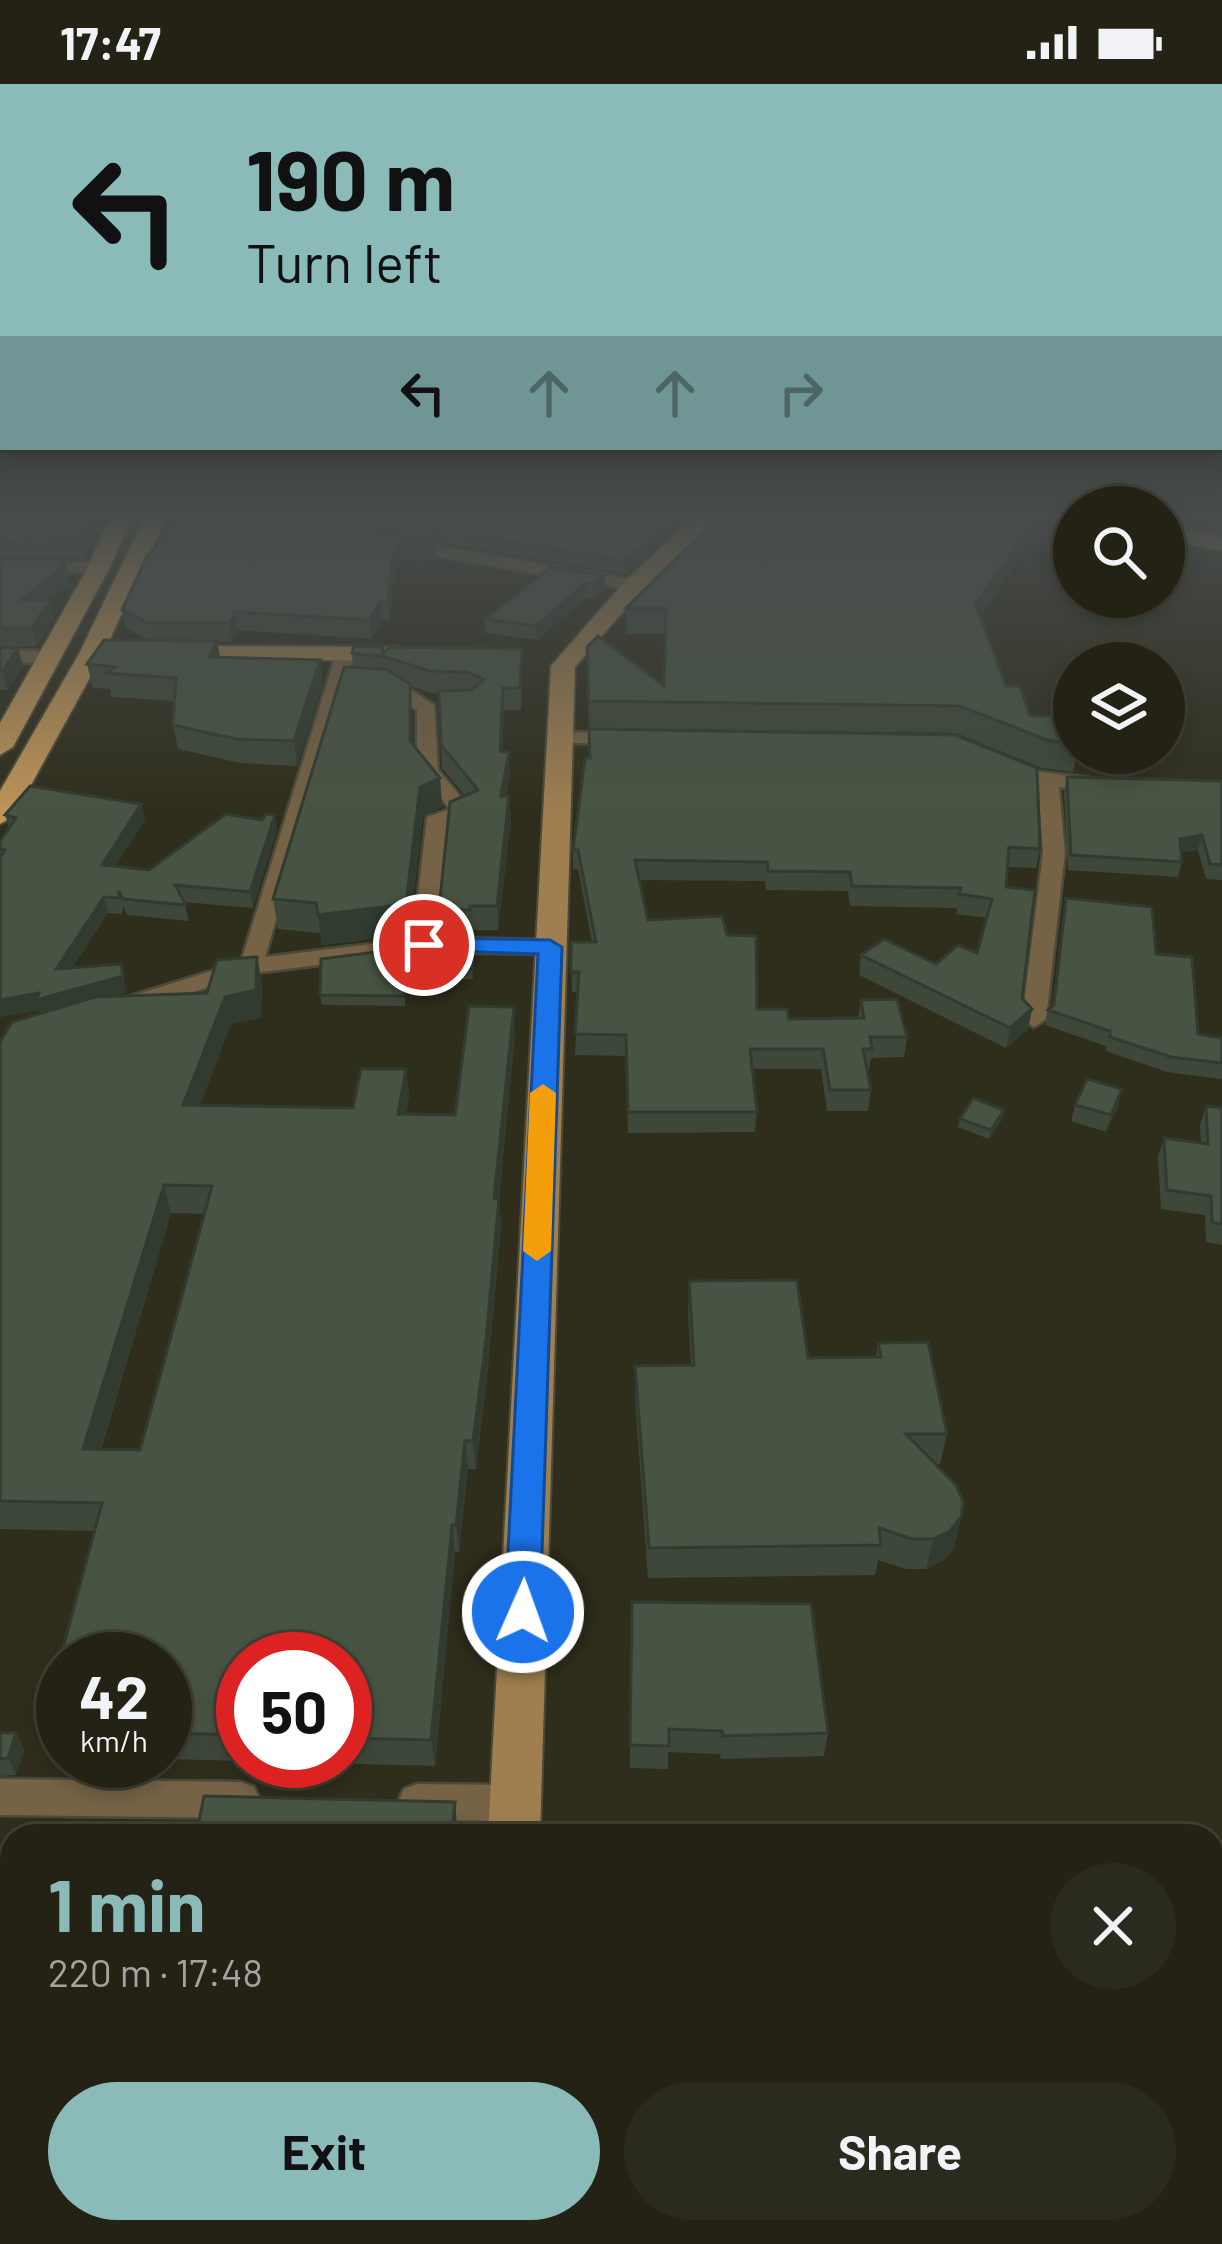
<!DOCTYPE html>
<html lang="en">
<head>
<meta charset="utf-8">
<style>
  body { margin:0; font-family:Barlow,sans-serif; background:#2b2a1e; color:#f1f3f6; height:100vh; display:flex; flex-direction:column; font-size:45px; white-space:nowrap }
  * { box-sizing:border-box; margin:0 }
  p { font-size:39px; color:#a3a4a0 }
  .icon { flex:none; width:66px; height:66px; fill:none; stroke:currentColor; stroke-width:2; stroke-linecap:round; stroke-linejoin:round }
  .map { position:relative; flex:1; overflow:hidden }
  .details { position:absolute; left:0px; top:1740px; width:1224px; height:420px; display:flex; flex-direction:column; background:#232215; border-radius:36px 36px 0 0; box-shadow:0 6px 18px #0003,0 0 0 3px #403f34 }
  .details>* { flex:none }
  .guide { position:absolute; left:0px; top:0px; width:1224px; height:366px; box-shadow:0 6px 18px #0003,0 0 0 3px #403f34; background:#8bbbb9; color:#111; overflow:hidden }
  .controls { position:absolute; left:1053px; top:402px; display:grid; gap:24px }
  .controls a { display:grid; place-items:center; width:132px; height:132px; border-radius:50%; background:#232215; box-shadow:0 6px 18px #0003,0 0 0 3px #403f34; font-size:60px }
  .speed { position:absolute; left:36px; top:1548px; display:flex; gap:24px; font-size:60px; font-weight:700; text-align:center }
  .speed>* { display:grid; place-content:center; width:156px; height:156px; border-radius:50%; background:#232215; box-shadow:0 6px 18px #0003,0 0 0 3px #403f34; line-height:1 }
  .speed small { font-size:30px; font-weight:400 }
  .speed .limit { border:18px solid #d22; background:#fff; color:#111 }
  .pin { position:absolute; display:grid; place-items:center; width:102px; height:102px; color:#fff; margin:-51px; border:6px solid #fff; border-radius:50%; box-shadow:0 3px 12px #0007 }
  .me { position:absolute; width:132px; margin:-66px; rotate:2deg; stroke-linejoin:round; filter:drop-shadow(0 0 9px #0008) }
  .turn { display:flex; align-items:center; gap:42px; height:252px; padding:0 48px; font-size:54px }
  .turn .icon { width:156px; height:156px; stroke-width:2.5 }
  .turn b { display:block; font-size:84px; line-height:102px }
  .lanes { display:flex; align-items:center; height:114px; padding:0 48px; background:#0003; justify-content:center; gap:60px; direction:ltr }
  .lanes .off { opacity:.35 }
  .round { display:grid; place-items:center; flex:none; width:126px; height:126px; border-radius:63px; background:#2b2a1e }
  .headline { display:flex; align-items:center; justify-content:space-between; height:204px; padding:0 48px }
  h1 { font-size:72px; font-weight:700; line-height:90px; color:#8bbbb9 }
  .primary-button { display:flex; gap:24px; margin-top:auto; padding:24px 48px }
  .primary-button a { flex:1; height:138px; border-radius:72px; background:#8bbbb9; color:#111; font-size:48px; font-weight:700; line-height:138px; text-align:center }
  .primary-button a+a { background:#2b2a1e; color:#f1f3f6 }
  .status { display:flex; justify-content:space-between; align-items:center; height:84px; padding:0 60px; background:#232215; direction:ltr }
  .status svg { height:33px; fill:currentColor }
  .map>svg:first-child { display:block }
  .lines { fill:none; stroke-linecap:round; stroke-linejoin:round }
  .street-casing { stroke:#4b4a39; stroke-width:5 }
  .secondary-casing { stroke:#4b4a39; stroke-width:4 }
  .primary-casing { stroke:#4b4a39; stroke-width:4 }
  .street { fill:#766245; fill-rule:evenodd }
  .secondary { fill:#9f7f50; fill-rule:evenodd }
  .primary { fill:#bf9558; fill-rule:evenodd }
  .wall { fill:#3e483a; fill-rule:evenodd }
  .shaded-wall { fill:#323b2f }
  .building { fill:#485443; stroke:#323b2f; stroke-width:3; fill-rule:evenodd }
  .route { fill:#1a73e8; stroke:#114b97; stroke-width:3 }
  .slow { fill:#f59e0b }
</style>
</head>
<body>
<div class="status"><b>17:47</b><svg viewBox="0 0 49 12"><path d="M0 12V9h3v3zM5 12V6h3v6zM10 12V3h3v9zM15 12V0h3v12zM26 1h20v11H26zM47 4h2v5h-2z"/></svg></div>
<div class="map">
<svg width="1222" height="2160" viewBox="0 0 1222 2160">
  <rect width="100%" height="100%" fill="#2f2e1c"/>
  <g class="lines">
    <!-- street casing -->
    <g class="street-casing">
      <g id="street">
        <path d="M220,430H252L313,442L330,430H348L316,452Z"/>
        <path d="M401,456L634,496L643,501L634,506L395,465V457Z"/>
        <path d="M0,479L99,478L107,483L99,488L0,489Z"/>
        <path d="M345,564L354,570L347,595L403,601L434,621L438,686L475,730L448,738L436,854L550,856L562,863L550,870L424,868L254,889L133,927H115L112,922L115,917L241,878L336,570ZM344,606L390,609L417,626V686L450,725L427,733L413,855L265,873Z"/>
        <path d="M0,566L49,567L58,573L49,579L0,578Z"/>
        <path d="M561,648L626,649L636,655L626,661L554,658L551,654Z"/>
        <path d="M1007,676L1041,688L1098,695L1108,701L1098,707L1059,703L1065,769L1046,935L1034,943L1022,935L1043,769L1038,700L1000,686V678Z"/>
        <path d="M0,1695L241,1698L254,1703L260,1716L254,1729L241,1734L0,1731Z"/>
        <path d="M417,1700L515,1701L528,1706L534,1719L528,1732L515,1737L417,1736L404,1731L398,1718L404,1705Z"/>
      </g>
    </g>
    <!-- secondary casing -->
    <g class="secondary-casing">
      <g id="secondary">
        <path d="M698,430H721L642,506L575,583L540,1752H488L551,582L626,496Z"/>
        <path d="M1057,430H1074V437L1060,435Z"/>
        <path d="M1164,442L1222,453V467L1164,456Z"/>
        <path d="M172,562L399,563L411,570L399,577L163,574V564Z"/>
        <path d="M468,2148H528L527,2160H467Z"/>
      </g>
    </g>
    <!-- primary casing -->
    <g class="primary-casing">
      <g id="primary">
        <path d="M111,430H133L110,483L13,663L0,671V639L88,483Z"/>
        <path d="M146,430H168L104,568L14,732L0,740V707L80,568Z"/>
      </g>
    </g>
    <!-- street -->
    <use href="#street" class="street"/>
    <!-- secondary -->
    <use href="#secondary" class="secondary"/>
    <!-- primary -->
    <use href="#primary" class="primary"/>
  </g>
  <!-- wall -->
  <g class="wall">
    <path d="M187,430H326L314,436L436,460L438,477L401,476L394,491L390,537L382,536L372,555L237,546L232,558L217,557L220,573L323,600L297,682L240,679L178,665L173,641L175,617L111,613L110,605L93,604L87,580L150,556L126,544L122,526Z"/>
    <path d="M340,430H696L624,490L341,441Z"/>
    <path d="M722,430H1049L981,533L1006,602L1030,632L1074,649V669H1077L1073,688L1042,684L956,649L589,644L587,563L664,602L666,550H626V524Z"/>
    <path d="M1207,430H1222V451L1212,446Z"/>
    <path d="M0,441L96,448L84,474L21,475H65L69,493V501L48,517L53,536L37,562L0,563Z"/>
    <path d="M551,483L605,506L594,514L586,513L537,556L485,549V535Z"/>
    <path d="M0,563L18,564L23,583L7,606H0Z"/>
    <path d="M522,565L521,626H504L502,667L510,691L506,712L511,735L498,846H472V850H441L439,825L465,712L442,684L439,610L432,609L410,602L412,660L440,694L442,723L423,732L409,851L322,861L320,849L278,845L273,815L353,583L352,569Z"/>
    <path d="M585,674L1040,765L1036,784L1008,783L1006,803L1022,914L1032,925L1028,945L1006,964L859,891L861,871L936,880L977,869L987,834L956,830L957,824L850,822L848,807L766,806L765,797L639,796L648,836L727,851L757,925L789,935L858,934L861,916L907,953L904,973L871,974L869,985H867L871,1006L868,1027H827L821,985H752L757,1028L755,1048L628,1049L626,972L575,971L578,908H572L571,858H592L578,785H573V766Z"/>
    <path d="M1067,693L1222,697V796L1206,795L1198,766L1181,768L1182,778L1178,793L1068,786L1064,708Z"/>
    <path d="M141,720L145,736L115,782L149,786L277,746L253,824L184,818L189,837L127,831L123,822L122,830L108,829L72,884L127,908L110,912L207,909L257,873L262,900L261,934L231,940L200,1021L353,1024L406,985L409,1013L406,1030L455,1031L515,950L499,1115L501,1143L488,1284L476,1385H468L459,1468H455L435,1682L243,1677H345V1575H243V1677L165,1675V1575H63V1673L53,1672L41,1646L95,1447L0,1445V958L40,930L39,926L0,933V757L9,744L5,731ZM171,1129L205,1130L140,1366L101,1365Z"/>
    <path d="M1066,814L1156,870L1198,950L1222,954V995L1167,988L1106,967V962L1045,941L1048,926L1052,923Z"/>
    <path d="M472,862L473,895L405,898V922L322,921L320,911Z"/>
    <path d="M1075,1021L1118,1022L1106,1048L1071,1037Z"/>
    <path d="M1206,1022L1222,1024V1161L1206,1158L1205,1131L1161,1125L1158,1073L1164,1054L1201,1059L1200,1041Z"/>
    <path d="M1004,1026L1003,1034L989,1055L958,1043L960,1035Z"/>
    <path d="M689,1197L808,1274L876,1273L878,1259L947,1350L940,1380H936L961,1433L954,1464L943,1477L926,1485H906L878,1476L875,1491L648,1494L635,1313V1282L691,1281L688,1228Z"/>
    <path d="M631,1542L828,1649L824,1672L721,1675L720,1670L668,1668V1685L630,1684Z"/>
    <path d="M0,1649H16L24,1666L16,1691L0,1692Z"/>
    <path d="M0,1833L12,1834V2008H0Z"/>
    <path d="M1212,1935H1222V2121L1212,2120Z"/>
    <path d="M762,2148H1111L1113,2160H763Z"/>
  </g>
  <!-- shaded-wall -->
  <g class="shaded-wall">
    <path d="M92,430L96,448L84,474L80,456Z"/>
    <path d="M311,430H326L312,437Z"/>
    <path d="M682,430H696L624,490V477Z"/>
    <path d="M1038,430H1049L972,546L976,520Z"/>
    <path d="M400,458L401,476L394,491L390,537L388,519L392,474Z"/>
    <path d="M65,475L69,501L25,535L21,516Z"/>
    <path d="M605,492V506L594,514V501Z"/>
    <path d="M586,499V513L537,556L536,542Z"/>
    <path d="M49,517L53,536L37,562L32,544Z"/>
    <path d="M380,518L382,536L372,555L370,536Z"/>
    <path d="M235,528L237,546L232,558L229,539Z"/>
    <path d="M217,557L221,580L209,573Z"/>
    <path d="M18,564L23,583L7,606L2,587Z"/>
    <path d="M320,576L323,600L297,682L294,657Z"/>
    <path d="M410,600L412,628V686L410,657Z"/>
    <path d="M503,604L504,626L501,690L500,667Z"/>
    <path d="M509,668L510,691L502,735L501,712Z"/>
    <path d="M440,694L442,723L423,732L409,851L322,861L318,831L420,703Z"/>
    <path d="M509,712L511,735L498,846L497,822Z"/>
    <path d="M141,720L145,736L106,796L102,781Z"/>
    <path d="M275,731L277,746L253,824L250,808Z"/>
    <path d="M1202,751L1198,766L1176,769L1180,755Z"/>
    <path d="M104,813L108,829L61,901L56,885Z"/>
    <path d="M257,873L262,900L261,934L231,940L189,1049L183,1021L225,913Z"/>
    <path d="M121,880L127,908L40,932L39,926L0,933V916Z"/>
    <path d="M514,923L515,950L496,1143L494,1114Z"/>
    <path d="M1032,925L1028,945L1006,964L1010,944Z"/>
    <path d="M406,985L409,1013L401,1058L398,1030Z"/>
    <path d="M1122,1005L1118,1022L1106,1048L1111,1031Z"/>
    <path d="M1004,1026L1003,1034L989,1055L991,1046Z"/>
    <path d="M164,1101L171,1129L92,1392L83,1365Z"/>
    <path d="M499,1115L501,1143L488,1284L476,1385L473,1357Z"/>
    <path d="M465,1357L468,1385L459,1468L456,1441Z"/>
    <path d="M961,1433L954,1464L943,1477L926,1485L933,1455Z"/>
    <path d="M452,1441L455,1468L435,1682L431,1656Z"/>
    <path d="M16,1649L24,1666L16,1691L8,1674Z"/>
    <path d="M455,1718L458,1752H452Z"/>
    <path d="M82,2148H99L97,2160H80Z"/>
  </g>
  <!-- building -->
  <g class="building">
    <path d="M92,430L80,456L0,458V441H3L13,433Z"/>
    <path d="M187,430H280L436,460L400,458L392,474L388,519L380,518L370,536L235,528L229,539H148L122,526L147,472Z"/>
    <path d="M343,430H682L624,477Z"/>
    <path d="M722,430H1038L976,520L1006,602H1020L1030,632H1068L1074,649V660L1047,656L960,622L589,617L587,563L598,552L664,602L666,524H626Z"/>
    <path d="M0,475H65L58,481L65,482L21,516L49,517L32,544H0Z"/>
    <path d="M551,483L605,492L594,501L586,499L536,542L485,535Z"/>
    <path d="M104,556L217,557L209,573L320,576L294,657L236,655L173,641L176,594L106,589L116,583L87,580Z"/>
    <path d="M354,562L383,563V570L389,563L522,565L520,604H503L500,667L509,668L501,712H509L497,822H470V826L439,825L450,718L478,706L441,661L439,607L472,606L484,595L467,588L430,587L385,573L352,569Z"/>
    <path d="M0,563L18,564L2,587H0Z"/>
    <path d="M344,583L386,585L410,600V657L440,694L420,703L406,820L318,831L316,819L273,815Z"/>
    <path d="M589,645L955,651L1037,684L1040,765L1009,763L1006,803L1035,806L1022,914L1032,925L1010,944L861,871L884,855L936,880L958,861L977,869L992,815L959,810L961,804L852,802L850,788L768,787L767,778L635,776L648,836L722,832L727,851L756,852L757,925H787L789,935L864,934L861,916L897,915L907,953H870L872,965H863L871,1006H830L823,965H750L757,1028H628L626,951L575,950L579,888H571V858H596L578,766H573L585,674H590Z"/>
    <path d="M1067,693L1222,697V781L1210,780L1202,751L1180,755L1182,778L1071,771Z"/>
    <path d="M30,702L141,720L102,781L149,786L226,730L262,736L266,730L275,731L250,808L175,801L186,821L123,815L119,807V814L104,813L56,885L121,880L123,892L36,916L39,909L0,916V773L5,766L0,765V757L16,734L5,731Z"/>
    <path d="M1066,814L1152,823L1156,870L1192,873L1198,950L1222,954V979L1171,973L1110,953V947L1048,926L1054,921Z"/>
    <path d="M423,862H472L473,885L404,888V912L320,911L321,875Z"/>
    <path d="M257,873L256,906L225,913L183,1021L353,1024L361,985H406L398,1030L455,1031L469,922L514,923L494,1114L499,1115L486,1256L473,1357H465L456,1441H452L431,1656L345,1654V1575H243V1651L165,1649V1575H63V1647L41,1646L102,1419L0,1417V958L12,938L95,913L207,909L217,876ZM164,1101L212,1102L140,1366L83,1365Z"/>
    <path d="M1087,995L1122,1005L1111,1031L1075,1021Z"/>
    <path d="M973,1014L1004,1026L991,1046L960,1035Z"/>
    <path d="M1206,1022L1222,1024V1140L1212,1138L1211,1112L1167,1106L1164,1054L1208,1060Z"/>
    <path d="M797,1196L808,1274L881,1273L878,1259L928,1258L947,1350H906L956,1401L963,1417L961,1433L950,1447L933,1455H912L879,1444L881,1461L649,1464L635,1282L694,1281L689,1197Z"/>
    <path d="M632,1518L811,1520L828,1649L723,1652L722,1647L669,1645V1662L630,1661Z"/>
    <path d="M0,1649H16L8,1674L0,1675Z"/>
    <path d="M204,1712L455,1718L452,1752H196Z"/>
    <path d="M79,1746L174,1752H77Z"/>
    <rect x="628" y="1751" width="60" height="1"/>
    <path d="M0,1833L12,1834V1987L0,1986Z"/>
    <rect x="1212" y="1935" width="10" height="166"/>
    <path d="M0,2029L12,2030V2148H82L80,2160H0Z"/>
    <path d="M381,2148H451V2160H380Z"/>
    <path d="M636,2148H677V2160H637Z"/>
    <path d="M767,2148H1111L1113,2160H768Z"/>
  </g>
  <!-- sky -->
  <linearGradient id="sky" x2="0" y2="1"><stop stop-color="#1a190f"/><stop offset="0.59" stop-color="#474c4b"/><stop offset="1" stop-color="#474c4b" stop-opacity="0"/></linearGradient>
  <rect width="1222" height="732" fill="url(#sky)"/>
  <!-- route -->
  <path class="route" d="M424,854L550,856L562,863L540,1528L535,1538L523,1543L510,1538L505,1528L538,870L416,866L412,861Z"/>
  <!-- slow -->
  <path class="slow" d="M543,1000L556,1009L551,1167L537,1177L523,1167L530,1009Z"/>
</svg>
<div class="controls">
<a><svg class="icon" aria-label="search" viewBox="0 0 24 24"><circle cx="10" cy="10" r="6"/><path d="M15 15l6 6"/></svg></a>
<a><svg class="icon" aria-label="layers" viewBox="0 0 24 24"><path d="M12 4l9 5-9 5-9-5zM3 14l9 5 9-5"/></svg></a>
</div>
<div class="speed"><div>42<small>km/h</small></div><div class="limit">50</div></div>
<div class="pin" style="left:424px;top:861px;background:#d93025"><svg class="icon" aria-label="arrive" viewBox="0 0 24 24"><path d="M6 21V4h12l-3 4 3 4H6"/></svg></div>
<svg class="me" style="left:523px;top:1528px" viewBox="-20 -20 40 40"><circle r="17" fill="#1a73e8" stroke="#fff" stroke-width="3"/><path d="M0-11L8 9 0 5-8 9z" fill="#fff"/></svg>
<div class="guide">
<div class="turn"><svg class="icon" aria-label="left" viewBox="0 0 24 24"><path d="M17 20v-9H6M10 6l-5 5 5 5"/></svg><div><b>190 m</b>Turn left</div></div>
<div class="lanes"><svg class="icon" aria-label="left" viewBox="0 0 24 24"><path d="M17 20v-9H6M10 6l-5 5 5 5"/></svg><svg class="icon off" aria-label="ahead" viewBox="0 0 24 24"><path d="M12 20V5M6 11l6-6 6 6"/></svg><svg class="icon off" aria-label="ahead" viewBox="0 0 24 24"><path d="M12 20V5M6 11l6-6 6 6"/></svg><svg class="icon off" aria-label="right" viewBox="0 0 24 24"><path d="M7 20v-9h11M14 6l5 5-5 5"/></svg></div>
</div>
<section class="details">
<div class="headline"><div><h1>1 min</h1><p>220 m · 17:48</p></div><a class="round"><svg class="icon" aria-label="close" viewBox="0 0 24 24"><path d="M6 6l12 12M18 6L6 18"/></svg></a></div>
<div class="primary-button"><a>Exit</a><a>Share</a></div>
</section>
</div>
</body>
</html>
